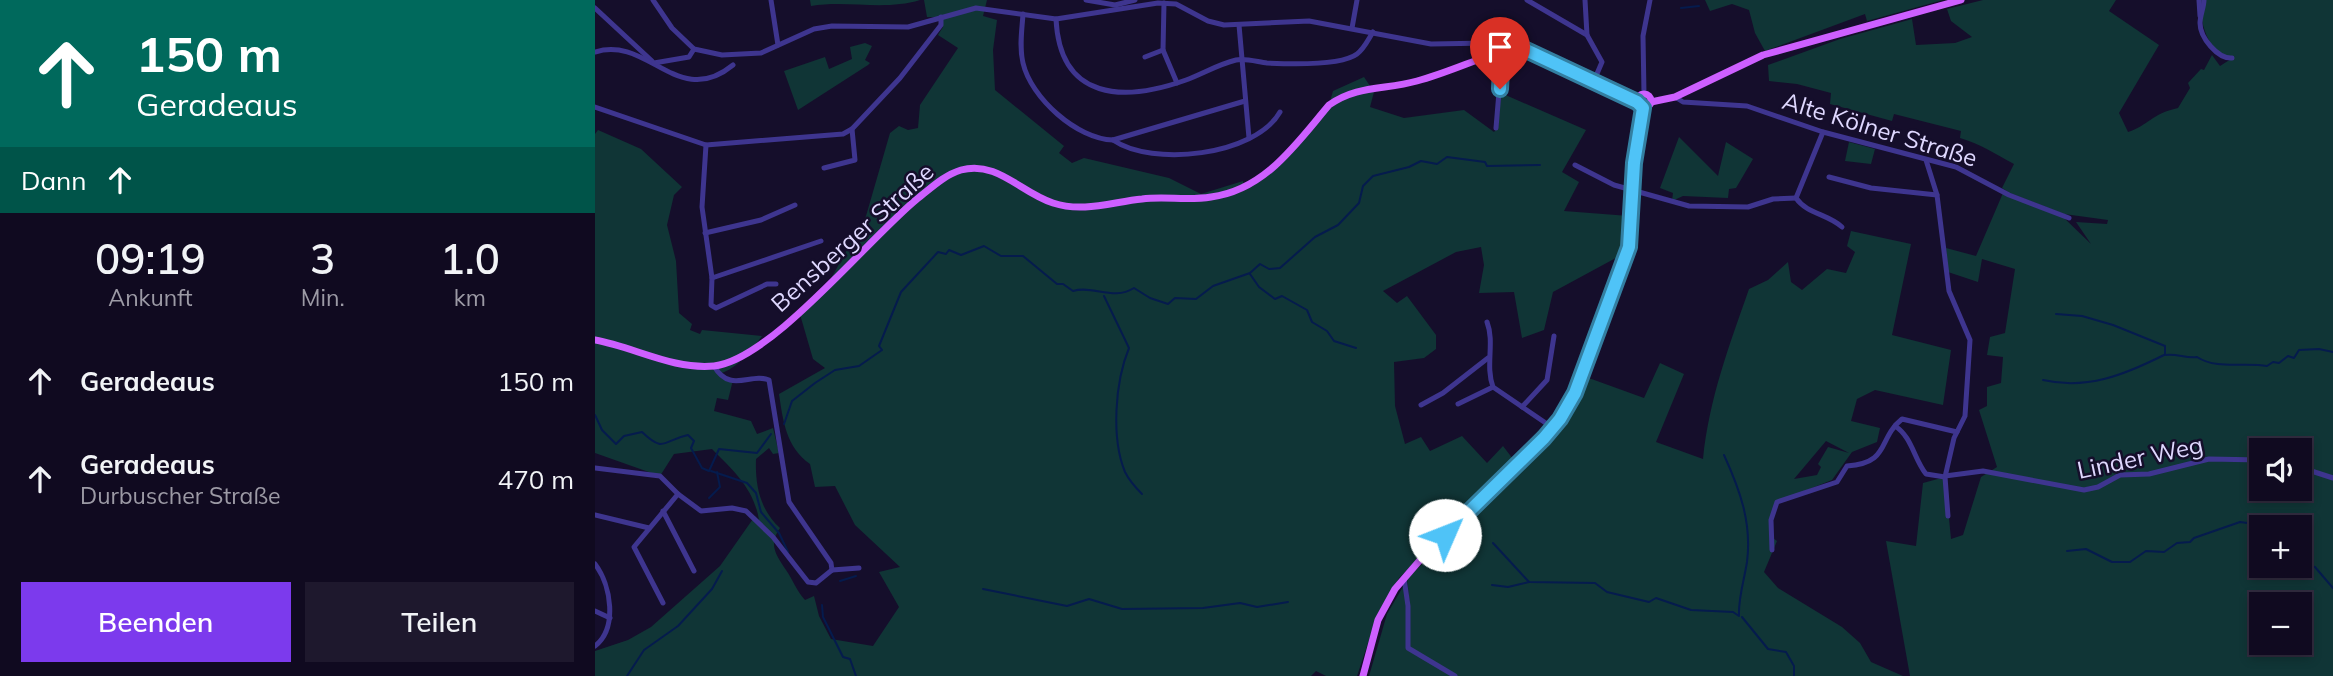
<!DOCTYPE html>
<html lang="de">
<head>
<meta charset="utf-8">
<style>
  body { margin:0; font-family:Mulish,sans-serif; background:#1e182d; color:#f1f3f6; height:100vh; display:flex; flex-direction:column; font-size:26px; white-space:nowrap }
  * { box-sizing:border-box; margin:0 }
  p { font-size:23px; color:#9c9aa5 }
  .icon { flex:none; width:38px; height:38px; fill:none; stroke:currentColor; stroke-width:2; stroke-linecap:round; stroke-linejoin:round }
  .map { position:relative; flex:1; overflow:hidden }
  .panel { display:flex; flex-direction:column; background:#100a20; width:595px }
  .panel>* { flex:none }
  .top-card { background:#00695c; color:#fff; overflow:hidden }
  .controls { position:absolute; left:1654px; top:438px; display:grid; gap:14px }
  .controls a { display:grid; place-items:center; width:63px; height:63px; border-radius:0px; background:#100a20; box-shadow:0 4px 10px #0003,0 0 0 2px #302b3e; font-size:35px }
  .pin { position:absolute; display:grid; place-items:center; width:60px; height:60px; color:#fff; margin:-72px -30px; border-radius:50% 50% 50% 0; rotate:-45deg; box-shadow:0 0 7px #0007 }
  .pin .icon { rotate:45deg }
  .me { position:absolute; width:77px; margin:-38px; rotate:46deg; stroke-linejoin:round; filter:drop-shadow(0 0 5px #0008) }
  .turn { display:flex; align-items:center; gap:24px; height:147px; padding:0 21px; font-size:32px }
  .turn .icon { width:91px; height:91px; stroke-width:2.5 }
  .turn b { display:block; font-size:49px; line-height:60px }
  .then { display:flex; align-items:center; height:66px; padding:0 21px; background:#0003; gap:14px; font-size:26px }
  .eta { display:flex; justify-content:space-evenly; align-items:center; height:119px; text-align:center }
  .eta b { font-size:42px; font-weight:600; line-height:49px }
  .button { display:flex; gap:14px; margin-top:auto; padding:14px 21px }
  .button a { flex:1; height:80px; border-radius:0px; background:#7c3aed; color:#fff; font-size:28px; font-weight:600; line-height:80px; text-align:center }
  .button a+a { background:#1e182d; color:#f1f3f6 }
  ul { padding:0; list-style:none }
  li { display:flex; align-items:center; gap:21px; height:98px; padding:0 21px }
  li div { flex:1 }
  li b { display:block; font-size:26px }
  li em { font-style:normal }
  main { display:flex; flex:1; min-height:0 }
  .map>svg:first-child { display:block }
  .green { fill:#103536; fill-rule:evenodd }
  .lines { fill:none; stroke-linecap:round; stroke-linejoin:round }
  .stream { stroke:#051b4d; stroke-width:2 }
  .minor { stroke:#3e358f; stroke-width:5 }
  .major { stroke:#cd5fff; stroke-width:7 }
  .route-casing { stroke:#337fa1; stroke-width:18 }
  .route { stroke:#4fc3f7; stroke-width:12 }
  .labels { text-anchor:middle; dominant-baseline:central; stroke-width:5; stroke-linejoin:round; paint-order:stroke }
  .street-label { font-size:24px; fill:#dfd8ff; stroke:#150e2b }
</style>
</head>
<body>
<main>
<section class="panel">
<div class="top-card">
<div class="turn"><svg class="icon" aria-label="ahead" viewBox="0 0 24 24"><path d="M12 20V5M6 11l6-6 6 6"/></svg><div><b>150 m</b>Geradeaus</div></div>
<div class="then">Dann<svg class="icon" aria-label="ahead" viewBox="0 0 24 24"><path d="M12 20V5M6 11l6-6 6 6"/></svg></div>
</div>
<div class="eta">
<div><b>09:19</b><p>Ankunft</p></div>
<div><b>3</b><p>Min.</p></div>
<div><b>1.0</b><p>km</p></div>
</div>
<ul>
<li><svg class="icon" aria-label="ahead" viewBox="0 0 24 24"><path d="M12 20V5M6 11l6-6 6 6"/></svg><div><b>Geradeaus</b></div><em>150 m</em></li>
<li><svg class="icon" aria-label="ahead" viewBox="0 0 24 24"><path d="M12 20V5M6 11l6-6 6 6"/></svg><div><b>Geradeaus</b><p>Durbuscher Straße</p></div><em>470 m</em></li>
</ul>
<div class="button"><a>Beenden</a><a>Teilen</a></div>
</section>
<div class="map">
<svg width="1738" height="676" viewBox="0 0 1738 676">
  <rect width="100%" height="100%" fill="#150e2b"/>
  <!-- green -->
  <g class="green">
    <path d="M215,0H325C290,11 252,0 216,6Z"/>
    <path d="M329,0H392L388,16L402,20L398,50L400,90L469,146L464,153L477,163L489,158L574,178L606,194L648,181L649,186L673,173L734,105L738,91L769,77L779,92L775,107L809,118L869,110L899,132L903,127L906,93L991,130L967,172L984,182L969,211L1034,216L1030,253L958,292L949,330L927,338L919,292L884,293L889,265L886,247L861,252L788,291L802,303L812,296L841,335V349L829,358L799,362L800,406L810,444L826,437L835,451L867,436L892,463L908,446L921,463L804,578L783,613L762,676H731L721,671L716,676H0V651L33,640L56,627L125,566L160,516L164,520C159,489 139,471 117,449L79,454L65,476L0,453V134L3,130L46,149L87,187L79,195L72,225L81,261L84,313L97,324L95,330L105,334L107,330L167,336C155,352 143,368 124,374L138,380L133,400L122,398L119,411L156,421L162,434L178,428L184,453L178,454L174,448L161,459C160,485 165,510 185,528C173,545 181,555 191,570C198,580 201,590 210,600L219,596L224,616L236,639L278,646L304,607L284,572L305,567L260,525L240,486L220,487L215,464C191,447 188,421 184,394L230,368L218,359L204,311L234,282L271,216L295,133L304,126L313,130L323,128L325,105L363,48L343,35L348,27L346,17H332Z"/>
    <path d="M1110,0H1348L1272,21L1270,14L1170,51L1160,33L1154,10L1137,4L1115,11Z"/>
    <path d="M1388,0H1521L1514,11L1564,45L1524,113L1533,132C1554,125 1556,114 1583,108L1595,88L1593,83L1606,69L1609,70L1617,55L1625,66L1636,59C1610,48 1607,25 1604,0H1738V676H1315L1291,541L1321,546L1328,483L1350,477L1356,539L1368,535L1386,477L1402,467L1384,410L1392,406V387L1406,383L1408,357L1392,355L1395,337L1410,333L1420,269L1387,259L1383,282L1353,272L1351,248L1381,256L1408,193L1468,217L1496,244L1481,222L1512,224L1513,220L1469,214L1415,193L1407,188L1419,164C1400,154 1386,144 1365,138L1366,131L1299,114L1297,121L1235,104L1236,93L1202,84L1174,81L1173,65L1245,39L1317,19L1321,45L1360,43L1377,37L1356,21L1352,9ZM1666,450H1704V488H1666ZM1666,527H1704V565H1666ZM1666,604H1704V642H1666Z"/>
    <path d="M270,43L277,46L270,60L275,63L273,65L203,110L189,71L230,57L234,69L257,59L255,47Z"/>
    <path d="M1084,137L1123,176L1131,142L1158,159L1141,188L1134,189L1133,198L1088,196L1077,201L1078,193L1065,188Z"/>
    <path d="M1254,142L1280,149L1276,164L1250,161Z"/>
    <path d="M1256,231L1316,244L1297,335L1356,350L1348,405L1280,390L1262,399L1256,421L1285,428L1282,442L1257,452L1237,480L1182,502L1178,510V538L1182,541L1169,572L1183,588L1247,627L1265,643L1276,662L1308,676H774L792,614L809,585L815,606L812,579L915,477L932,467L969,423L991,377L1049,398L1065,363L1089,374L1061,442L1108,459C1114,399 1134,346 1154,289L1173,280L1193,262L1196,282L1207,290L1232,269L1251,273L1260,252L1252,246ZM1231,441L1254,453L1233,447L1223,464L1226,467L1222,475L1199,479Z"/>
  </g>
  <g class="lines">
    <!-- stream -->
    <g class="stream">
      <path d="M1086,8L1104,6"/>
      <path d="M655,274L664,287L680,299L687,296L712,310L717,322L732,331L739,341L761,348"/>
      <path d="M509,296L534,348C520,382 516,438 530,472C534,480 541,488 547,494"/>
      <path d="M1461,314L1487,316L1518,325L1570,346V355C1582,353 1591,359 1602,357C1622,370 1649,362 1672,366L1678,362L1684,363L1693,356L1699,358L1704,350L1724,349L1738,352"/>
      <path d="M1448,380C1492,390 1529,375 1569,355"/>
      <path d="M0,415L7,430L21,444L29,436L47,432C70,454 68,440 93,435L99,441L96,448L107,468L114,471L124,449L162,453L176,434"/>
      <path d="M189,424L197,401L220,383L240,370L264,366L287,350L284,346L306,292L343,252L351,254L354,250L366,255L389,246L406,256H428L462,284H468L478,291C499,285 518,301 539,288L555,298L573,304L580,298L601,299L618,286L655,273L665,264L674,269L685,268L720,237L743,225L764,203L768,186L778,176L814,167L826,161L842,164L852,157L890,162L892,166L945,165"/>
      <path d="M116,471L152,483L161,493L166,512L184,533L193,552"/>
      <path d="M114,498L125,487L122,472"/>
      <path d="M898,543L934,582L1000,583L1012,592L1054,602L1061,598L1096,610L1138,612L1144,616C1143,599 1149,581 1152,562C1157,523 1145,490 1129,455"/>
      <path d="M1472,551L1491,549L1517,562H1535L1551,551L1569,552L1582,543L1595,542L1599,538L1645,522L1682,527"/>
      <path d="M1704,555L1711,565L1720,567L1738,588"/>
      <path d="M245,581L261,576"/>
      <path d="M897,585L913,587L934,582"/>
      <path d="M388,589L472,606L494,599L527,609L608,608L645,603L662,607L693,602"/>
      <path d="M227,605L228,617L248,657L255,659L261,676"/>
      <path d="M1147,617L1173,649L1191,652L1199,666V676"/>
      <path d="M32,676L49,650L83,626L117,589L127,571"/>
    </g>
    <!-- minor -->
    <g class="minor">
      <path d="M58,0L77,28L99,49L127,55L166,53L219,29L237,26L313,27L381,8L461,19L563,3L581,4L613,21L629,25L714,21L836,44L894,43L899,53"/>
      <path d="M176,0L183,45"/>
      <path d="M491,0L520,5L540,0"/>
      <path d="M932,0L992,35L1007,62L998,83"/>
      <path d="M990,0L992,35"/>
      <path d="M1604,0L1605,16"/>
      <path d="M1609,0C1609,7 1605,16 1605,23C1605,38 1623,59 1637,58"/>
      <path d="M569,3L568,50L582,83"/>
      <path d="M0,8L57,61"/>
      <path d="M428,14C427,30 424,47 428,63C436,98 482,139 518,140L650,101"/>
      <path d="M461,19C465,101 529,102 591,80C607,74 624,64 641,60C650,58 663,62 672,63C693,64 746,66 762,54C769,49 773,40 778,32"/>
      <path d="M644,25L654,138"/>
      <path d="M757,28L762,0"/>
      <path d="M0,52C53,35 83,110 138,65"/>
      <path d="M550,57L568,50"/>
      <path d="M59,63L94,57L99,49"/>
      <path d="M1049,94L1048,36L1055,0"/>
      <path d="M1080,97L1088,102L1152,106L1228,132L1361,167L1414,195L1474,218"/>
      <path d="M0,107L111,145L248,134L257,129L305,78L346,25V17"/>
      <path d="M901,128L906,68L915,49"/>
      <path d="M518,140C557,167 660,156 685,112"/>
      <path d="M111,145L107,207L117,278L116,305L121,308L172,284H181"/>
      <path d="M1331,160L1342,195L1354,291L1375,340L1370,416L1359,438L1350,477L1353,516"/>
      <path d="M980,165L1019,185L1094,206L1153,207L1178,199L1201,198"/>
      <path d="M229,168L260,160L257,129"/>
      <path d="M1234,177L1276,188L1342,195"/>
      <path d="M1201,198L1228,132"/>
      <path d="M1201,198C1212,214 1233,214 1247,227"/>
      <path d="M110,233L166,220L200,205"/>
      <path d="M117,278L226,241"/>
      <path d="M892,322C900,343 890,365 898,387L958,428"/>
      <path d="M119,366C135,394 156,372 174,380L194,502L236,563L237,570"/>
      <path d="M863,404L898,387"/>
      <path d="M826,405L848,393L893,358"/>
      <path d="M927,407L952,380L959,336"/>
      <path d="M1300,426C1317,437 1319,459 1331,474L1350,477"/>
      <path d="M1704,467L1738,478"/>
      <path d="M0,468L65,476L83,494L106,511L137,508L151,511L178,537L213,582L221,583L237,570"/>
      <path d="M1350,476L1388,471L1489,490L1503,487L1525,475L1554,474L1614,459L1666,460"/>
      <path d="M68,511L99,571"/>
      <path d="M0,515L54,528"/>
      <path d="M1177,550L1176,520L1182,502L1242,482L1252,466C1296,463 1282,439 1307,419L1362,432"/>
      <path d="M0,564C16,585 23,628 0,646"/>
      <path d="M237,570L264,568"/>
      <path d="M809,578L813,606V648L860,676"/>
      <path d="M68,603L39,547L83,494"/>
      <path d="M0,611L15,618"/>
    </g>
    <!-- major -->
    <g class="major">
      <circle cx="1049" cy="101" r="7"/>
      <path d="M1056,102L1080,97L1168,55L1366,0"/>
      <path d="M0,340C39,347 78,370 119,366C176,360 273,239 322,199C335,189 349,175 366,170C402,160 426,193 458,203C488,213 517,202 547,199C570,196 593,201 616,197C670,190 701,144 734,105C762,85 790,90 822,81C853,73 883,58 915,49L931,50L1042,102"/>
      <path d="M768,676L783,620L800,589L832,552L949,438L980,393L1034,247L1039,163L1048,108"/>
    </g>
  </g>
  <g class="lines">
    <!-- route casing -->
    <g class="route-casing">
      <path id="route" d="M850,535L949,438L965,419L980,393L1034,247L1039,163L1048,108L1042,102L931,50L915,49L906,68L905,89"/>
    </g>
    <!-- route -->
    <use href="#route" class="route"/>
  </g>
  <g class="labels">
    <!-- street labels -->
    <g class="street-label">
      <text transform="translate(1285 129) rotate(17)">Alte Kölner Straße</text>
      <text transform="translate(257 237) rotate(-42)">Bensberger Straße</text>
      <text transform="translate(1545 457) rotate(-12)">Linder Weg</text>
    </g>
  </g>
</svg>
<div class="controls">
<a><svg class="icon" aria-label="sound" viewBox="0 0 24 24"><path d="M4 9h4l5-4v14l-5-4H4zM17 9q2 3 0 6"/></svg></a>
<a>+</a>
<a>−</a>
</div>
<div class="pin" style="left:905px;top:89px;background:#d93025"><svg class="icon" aria-label="arrive" viewBox="0 0 24 24"><path d="M6 21V4h12l-3 4 3 4H6"/></svg></div>
<svg class="me" style="left:850px;top:535px" viewBox="-20 -20 40 40"><circle r="19" fill="#fff"/><path d="M0-13L10 11 0 6-10 11z" fill="#4fc3f7"/></svg>
</div>
</main>
</body>
</html>
